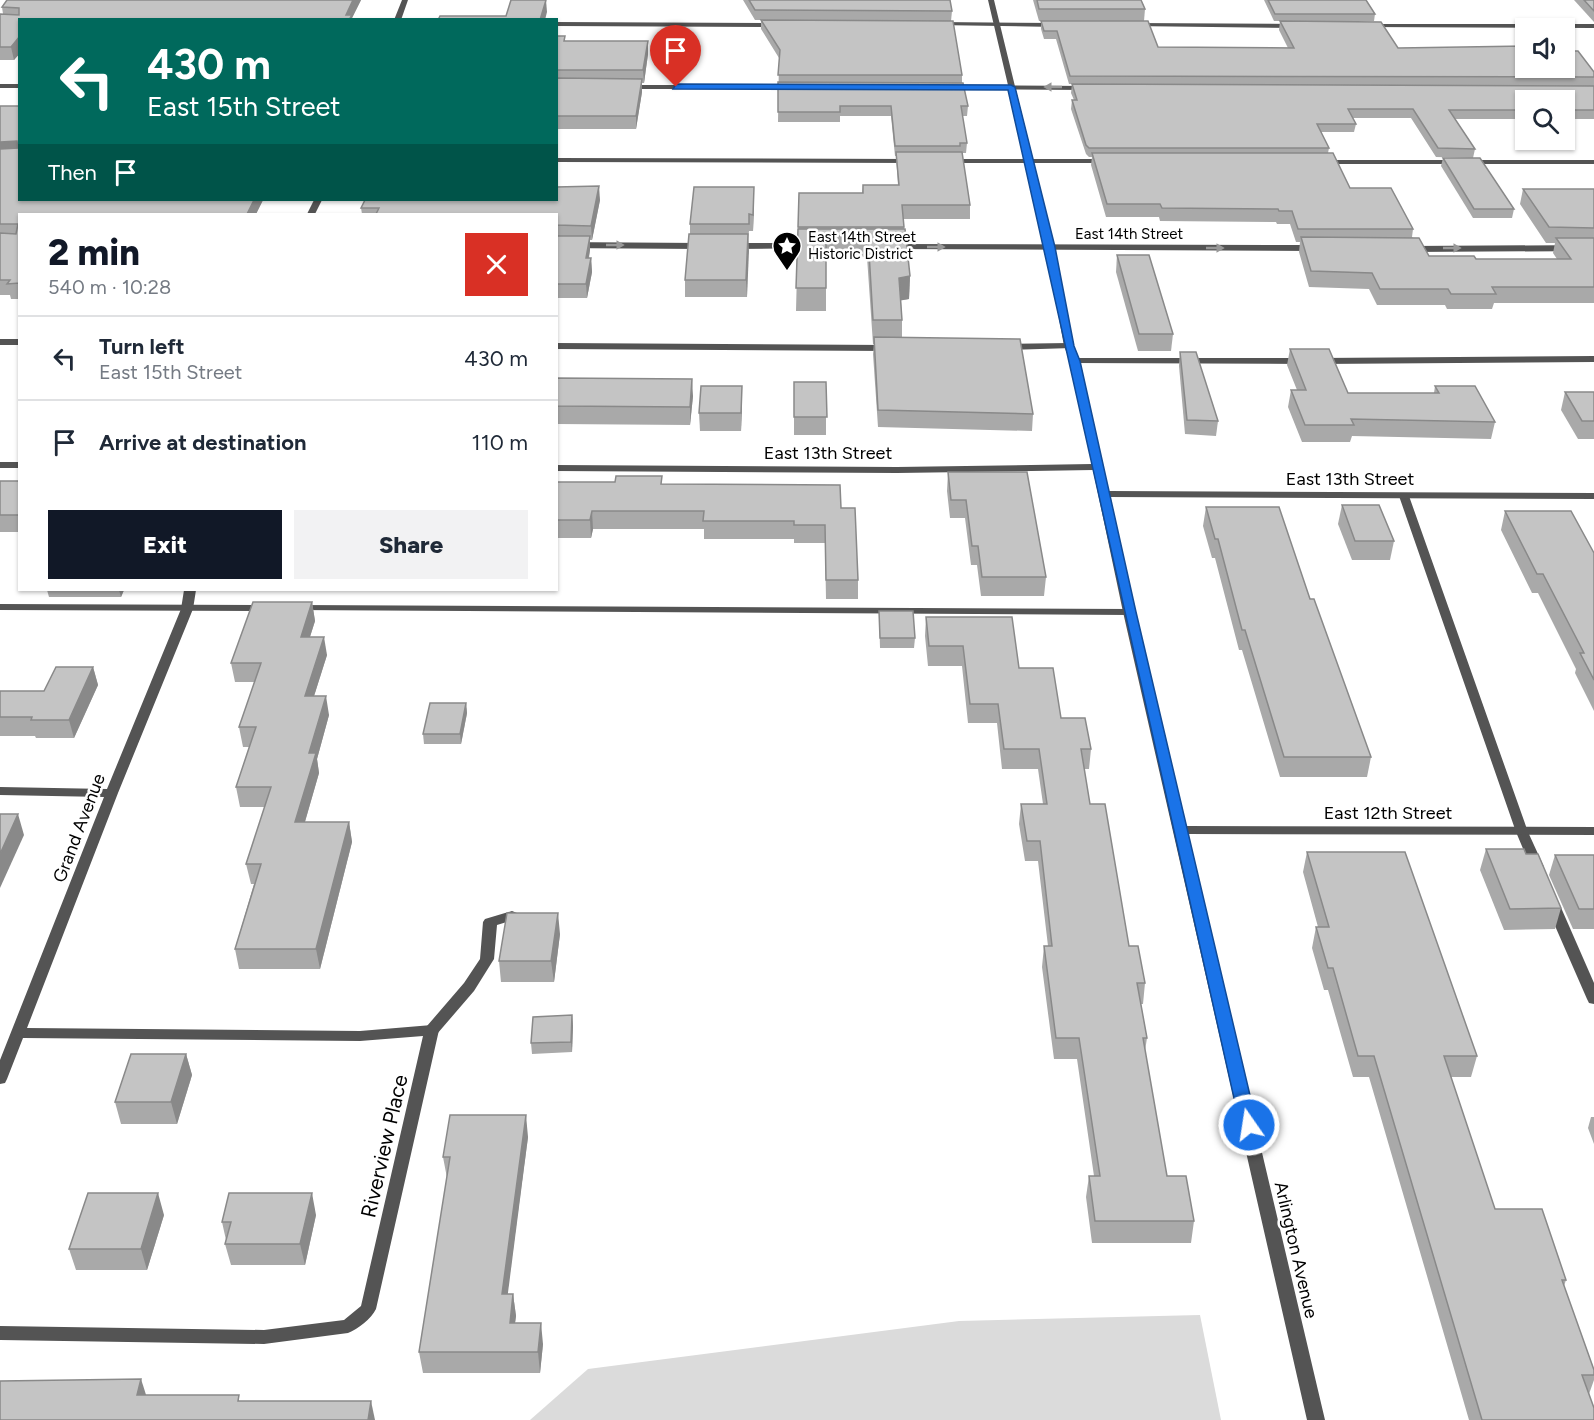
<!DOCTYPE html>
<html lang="en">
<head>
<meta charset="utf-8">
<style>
  body { margin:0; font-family:Figtree,sans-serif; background:#f2f2f3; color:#1f2937; height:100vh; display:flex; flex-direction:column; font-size:22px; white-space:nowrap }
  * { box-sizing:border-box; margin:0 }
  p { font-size:20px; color:#747a83 }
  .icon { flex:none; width:33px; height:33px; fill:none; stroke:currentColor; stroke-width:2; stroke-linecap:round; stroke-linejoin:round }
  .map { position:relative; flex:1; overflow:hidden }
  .side { position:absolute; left:18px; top:213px; width:540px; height:378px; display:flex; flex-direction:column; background:#fff; border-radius:0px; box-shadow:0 2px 4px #0004 }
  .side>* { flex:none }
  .hud { position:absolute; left:18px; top:18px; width:540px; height:183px; border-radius:0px; box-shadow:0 2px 4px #0004; background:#00695c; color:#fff; overflow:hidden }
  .fabs { position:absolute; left:1515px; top:18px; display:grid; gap:12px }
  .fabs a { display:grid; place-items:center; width:60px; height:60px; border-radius:0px; background:#fff; box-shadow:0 2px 4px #0004; font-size:30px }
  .pin { position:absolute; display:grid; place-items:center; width:51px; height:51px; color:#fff; margin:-62px -26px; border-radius:50% 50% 50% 0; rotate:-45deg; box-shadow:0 0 6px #0007 }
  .pin .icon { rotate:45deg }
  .me { position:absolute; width:66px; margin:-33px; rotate:347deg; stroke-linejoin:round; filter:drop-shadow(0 0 4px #0008) }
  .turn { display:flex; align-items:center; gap:21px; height:126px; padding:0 30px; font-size:27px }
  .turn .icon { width:78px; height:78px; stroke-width:2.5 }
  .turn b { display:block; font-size:42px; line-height:51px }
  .then { display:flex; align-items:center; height:57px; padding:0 30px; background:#0003; gap:12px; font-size:22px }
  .round { display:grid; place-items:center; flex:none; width:63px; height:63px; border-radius:0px; background:#f2f2f3 }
  .headline { display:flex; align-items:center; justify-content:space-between; height:102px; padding:0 30px }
  h1 { font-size:36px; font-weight:800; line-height:45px; color:#111827 }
  .primary-button { display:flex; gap:12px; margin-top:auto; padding:12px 30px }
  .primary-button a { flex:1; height:69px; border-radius:0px; background:#111827; color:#fff; font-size:24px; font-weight:800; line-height:69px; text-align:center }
  .primary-button a+a { background:#f2f2f3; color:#1f2937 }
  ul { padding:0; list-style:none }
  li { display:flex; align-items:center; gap:18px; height:84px; padding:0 30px; border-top:2px solid #e0e1e3 }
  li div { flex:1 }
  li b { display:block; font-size:22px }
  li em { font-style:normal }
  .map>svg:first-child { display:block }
  .green { fill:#dbdbdb }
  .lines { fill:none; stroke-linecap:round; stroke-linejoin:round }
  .service { fill:#545454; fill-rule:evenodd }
  .minor { fill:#545454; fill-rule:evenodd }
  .tertiary { fill:#545454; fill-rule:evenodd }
  .wall { fill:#a9a9a9 }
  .shaded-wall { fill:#898989 }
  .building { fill:#c4c4c4; stroke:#898989; stroke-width:1.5 }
  .oneway { fill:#989898 }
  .route { fill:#1a73e8; stroke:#114b97; stroke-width:1.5 }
  .labels { text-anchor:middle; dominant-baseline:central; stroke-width:5; stroke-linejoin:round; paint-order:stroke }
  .far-street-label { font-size:15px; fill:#000; stroke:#fff }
  .far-poi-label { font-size:15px; fill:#000; stroke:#fff; text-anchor:start }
  .street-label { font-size:18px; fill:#000; stroke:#fff }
  .near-street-label { font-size:21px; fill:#000; stroke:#fff }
</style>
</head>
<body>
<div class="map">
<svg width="1594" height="1420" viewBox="0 0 1594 1420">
  <rect width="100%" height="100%" fill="#fff"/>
  <!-- green -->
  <path class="green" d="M1200,1315L1221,1420H530L588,1369L959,1321Z"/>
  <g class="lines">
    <!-- service -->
    <g class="service">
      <path d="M556,22L777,23L780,25L777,27L556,26Z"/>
      <path d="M938,22L1056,23L1059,25L1056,27L936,25L935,24Z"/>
      <path d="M1133,23L1296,24L1299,26L1296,28L1131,26V24Z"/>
      <path d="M1367,24H1594V28L1365,27V25Z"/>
      <path d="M556,158L912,159L916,161L912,163L556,162Z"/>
      <path d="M945,159H1107L1111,161L1107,163H948L944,161Z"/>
      <path d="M1320,160H1594V164H1323L1319,162Z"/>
      <rect x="0" y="339" width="20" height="6"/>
      <path d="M556,343L888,345L893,348L888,351L556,349Z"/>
      <path d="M1069,343L1072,344V348L1005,350L1000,347L1005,344Z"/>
      <path d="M1594,356V362L1319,364L1314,361L1319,358Z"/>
      <path d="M1075,358H1302L1307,361L1302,364L1072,363V359Z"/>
      <path d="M1404,493L1409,496L1528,832L1544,867L1542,870H1532L1516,832L1399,496Z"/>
      <path d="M0,604L267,605L273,608L267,611L0,610Z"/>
      <path d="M297,605L1129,609L1135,612L1129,615L293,610L291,608L293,606Z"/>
      <path d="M1552,898L1557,900L1559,903L1594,983V1004L1589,1003L1587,999L1545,903L1547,900Z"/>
      <path d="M512,911L517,913L519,916L517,919L497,925L494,959L474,991L437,1034L432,1035L427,1034L425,1030L427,1026L464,983L480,959L483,922L485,919Z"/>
    </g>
    <!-- minor -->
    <g class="minor">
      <path d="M402,0H408L401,20H394Z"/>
      <path d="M988,0H994L1054,247L1074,346L1080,361L1108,491L1594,493V499L1109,497L1185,826L1594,827V835L1187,834L1325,1420H1307L1123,612L1093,470L897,473L556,471V465L897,467L1092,464L1070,361L1064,346L1046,247Z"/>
      <path d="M314,200H322L315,214H307Z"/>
      <rect x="0" y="462" width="20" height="6"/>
      <path d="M184,590H196L193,609L118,793L27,1028L360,1031L432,1025L437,1026L439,1030L376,1309C371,1319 358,1329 348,1333L264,1344L0,1340V1326L264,1330L344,1320L361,1306L423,1036L360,1041L23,1038L7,1079L5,1083L0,1084V1060L104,797L0,795V787L107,789L181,609Z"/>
    </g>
    <!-- tertiary -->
    <g class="tertiary">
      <rect x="0" y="84" width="20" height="4"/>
      <path d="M623,85H795L799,87L795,89H623Z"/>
      <path d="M947,85L1086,86L1090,88L1086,90L950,89H947Z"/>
      <path d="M556,242L702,243L706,246L702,249L556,248Z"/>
      <path d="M813,243L816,244V248L735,249L731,246L735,243Z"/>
      <path d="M891,244L1314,245L1318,248L1314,251L888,249V245Z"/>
      <path d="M1594,245V251L1410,252L1406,249L1410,246Z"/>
    </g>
  </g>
  <!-- wall -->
  <g class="wall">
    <path d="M7,0H361L352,18L20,20V53L14,60H0V14H3L2,7Z"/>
    <path d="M743,0H950L952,11L951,21L755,20Z"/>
    <path d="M1033,0H1141L1145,9L1144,21H1039Z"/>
    <path d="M1264,0H1366L1375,14L1374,21H1274Z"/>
    <path d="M1574,0H1594V22Z"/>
    <path d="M761,20L962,75V83L968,106L967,116H962L967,143L966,153H962L970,205V219H903L910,276L909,299L901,300L902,320V338L1033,414L1032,431L878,427L873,354L874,344H873L867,257L826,258V311H796L799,193H862L863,185H898L896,156H895L891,116H840V122H778L779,58L761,29Z"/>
    <path d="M1041,21L1158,47L1288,48L1279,30L1280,21L1398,48L1594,72V119H1564V100H1526V119H1455L1475,149L1473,158L1436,157L1411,118H1353L1356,124L1354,132H1321L1329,148L1328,153L1350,188L1413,229L1412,237L1429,256L1476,259H1557L1553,253L1555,243H1546L1520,204L1523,189H1594V303H1494L1492,309H1447L1445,305H1377L1369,289L1309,287L1299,252L1300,242H1296L1290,224H1277L1276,222L1160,221L1159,217H1106L1091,165L1092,157H1089L1086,154L1071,109L1072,100H1074L1071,93L1072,84H1069L1056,39H1044L1041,29Z"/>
    <path d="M556,36L566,41H648V54L644,83H642V92L636,129H556Z"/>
    <path d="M0,106L20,200H263L256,214H20V299H11L10,295H0Z"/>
    <path d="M1443,158L1514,209L1512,218H1473L1441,166Z"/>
    <path d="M600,200L592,240H590V250L589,258H591L592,272L587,298H556V214H362L361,208Z"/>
    <path d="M754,203L753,231H749L748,240L747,297H685V280L690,234V224Z"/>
    <path d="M1117,255L1173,334L1171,351H1138L1116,272Z"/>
    <path d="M1290,349L1348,393H1434L1435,386L1495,422L1491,439L1352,436L1350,442H1302L1288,407L1291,390H1297L1287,365Z"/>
    <path d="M1180,352L1218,421L1216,436L1185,434L1179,366Z"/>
    <path d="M556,378L693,396L690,425L556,424Z"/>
    <rect x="794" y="382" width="32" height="53"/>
    <path d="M1565,392H1594V439H1578L1561,410Z"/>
    <path d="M742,404L741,431H700L699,413Z"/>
    <path d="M948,472L1046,577L1044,596H981L977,565H971L965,518H950L947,491Z"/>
    <rect x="0" y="481" width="20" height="51"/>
    <path d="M556,482L662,484L841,508L858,580V599H826L825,543H794V539H704V529H593L591,538H556Z"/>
    <path d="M1342,505L1394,541L1390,560H1352L1338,524Z"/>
    <path d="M1206,507L1310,599L1371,757L1367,777H1280L1242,650H1239L1215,558H1212L1203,526Z"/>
    <path d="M1505,511L1594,553V711L1575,673L1576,669L1538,593H1532L1501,530Z"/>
    <path d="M47,590H124L121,597H49Z"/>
    <path d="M312,602L315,621L310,637L327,655L314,696L329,715L317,759L319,773L305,822H349L352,842L320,969H239L235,949L254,884H251L246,864L265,807H240L236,787L249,747H243L239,727L255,682H235L231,663Z"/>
    <path d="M879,611L915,638L914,648H880Z"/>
    <path d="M926,617L1019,668L1061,718L1091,749L1089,769H1084L1090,804L1129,946L1145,983L1143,1004H1141L1147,1038L1145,1051L1167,1176L1194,1221L1191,1243H1092L1086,1197L1089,1176H1094L1077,1059H1054L1042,967L1044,946H1048L1038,861H1025L1019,824L1021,804H1043L1038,769H1002L997,723H968L962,666H928L925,636Z"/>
    <path d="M93,667L98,685L74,738H36L35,736H0V691H44Z"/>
    <path d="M466,703L467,713L461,744H424L423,734Z"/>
    <path d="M1486,849L1561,908L1555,929L1504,930L1480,870Z"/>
    <path d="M1307,852L1477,1056L1471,1077H1451L1495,1209L1566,1280L1564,1286L1594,1370V1380L1589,1394L1594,1420H1469L1369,1077H1353L1328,990H1324L1312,948L1316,927H1318L1303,872Z"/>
    <path d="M1555,855H1594V929H1573L1549,875Z"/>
    <path d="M560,934L554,982H501L499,961Z"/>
    <path d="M572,1015L573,1026L572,1052L532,1054L531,1043Z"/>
    <path d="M186,1054L192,1075L177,1124H121L115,1102Z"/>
    <path d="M1591,1117H1594V1144L1588,1128Z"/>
    <path d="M528,1137L507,1294H513L516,1316L515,1323L543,1344L540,1373H423L419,1352L447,1178L443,1157Z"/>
    <path d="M164,1215L147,1270H76L69,1249Z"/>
    <path d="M316,1215L305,1265H231L225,1244L226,1240L222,1222Z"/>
  </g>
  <!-- shaded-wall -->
  <g class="shaded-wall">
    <path d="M353,0H361L352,18V20H346V15Z"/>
    <path d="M546,0L547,12L545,20H540Z"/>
    <path d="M20,36V53L14,60L11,47Z"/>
    <path d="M648,41V54L644,83L643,70Z"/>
    <path d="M642,79V92L636,129V116Z"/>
    <path d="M17,141L20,153L0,157V142Z"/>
    <path d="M599,186L600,200L592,240L591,226Z"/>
    <path d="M754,187V203L753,231V215Z"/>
    <path d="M254,200H263L256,214H247Z"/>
    <path d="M748,234L749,251L747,297L746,280Z"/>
    <path d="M590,236V250L586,272V258Z"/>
    <path d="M591,258L592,272L587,298L586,284Z"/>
    <path d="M910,276L909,299L898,301L899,278Z"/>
    <path d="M692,379L693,396L690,425V407Z"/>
    <path d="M742,386V404L741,431V413Z"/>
    <path d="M592,511L593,529L591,538L590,520Z"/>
    <path d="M119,590H124L121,597Z"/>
    <path d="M312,602L315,621L304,655L301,637Z"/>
    <path d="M324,637L327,655L308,715L305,696Z"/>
    <path d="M93,667L98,685L74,738L69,720Z"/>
    <path d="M326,696L329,715L317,759L319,773L299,842L295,822L309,753Z"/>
    <path d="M466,703L467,713L461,744L460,734Z"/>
    <path d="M18,814L24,835L0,888V854Z"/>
    <path d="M349,822L352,842L320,969L316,949Z"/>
    <path d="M558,913L560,934L554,982L551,961Z"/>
    <path d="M572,1015L573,1026L572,1052L571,1042Z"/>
    <path d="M186,1054L192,1075L177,1124L171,1102Z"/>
    <path d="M526,1115L528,1137L505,1316L502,1294Z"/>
    <path d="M158,1193L164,1215L147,1270L141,1249Z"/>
    <path d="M312,1193L316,1215L305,1265L300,1244Z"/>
    <path d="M513,1294L516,1316L512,1344L510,1323Z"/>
    <path d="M541,1323L543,1344L540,1373L538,1352Z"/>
    <path d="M141,1379L148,1401L137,1395Z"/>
    <path d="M371,1401L375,1420H368Z"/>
  </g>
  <!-- building -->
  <g class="building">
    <path d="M7,0H353L346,15H352L349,20H20V36L11,47H0V14L19,15V8L2,7Z"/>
    <path d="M511,0H546L540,20H438L440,16H506Z"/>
    <path d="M749,0H950L952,11L755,10Z"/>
    <path d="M1037,0H1141L1145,9H1039Z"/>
    <path d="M1268,0H1366L1375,14H1275Z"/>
    <path d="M1584,0H1594V11Z"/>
    <path d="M761,20L953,21L962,75H778L780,50Z"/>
    <path d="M1041,21H1148L1158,47L1294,48L1280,21L1381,22L1398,48L1526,46V68H1564V51H1578L1594,72V77L1070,76L1057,31H1044Z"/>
    <path d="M556,36H565L564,41H648L643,70H556Z"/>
    <path d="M556,78L642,79L636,116H556Z"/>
    <path d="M778,82L963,83L968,106H961L967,143H960V146H895L891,106H840V112H778Z"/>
    <path d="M1072,84L1594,86V110H1564V100H1526V110H1449L1475,149L1438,148L1413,109H1348L1356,124H1317L1329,148H1089L1086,145L1072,100H1077Z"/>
    <path d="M0,106H20V200H254L247,214H20V283L7,284L10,280H0V233L16,234L18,224H0V149L18,148L17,141L0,142Z"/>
    <path d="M896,152H962L970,205H902L904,227H798L799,193H863V185H899Z"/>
    <path d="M1092,153H1333L1350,188H1391L1413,229H1298L1292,211H1279L1278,209L1162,208L1160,204H1107Z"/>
    <path d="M1443,158H1480L1514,209H1474Z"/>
    <path d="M599,186L591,226L556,225V214H376L379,208H361L365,200H556V187Z"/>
    <path d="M694,187H754L753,215L749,214V224H690Z"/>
    <path d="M1523,189H1594V228L1549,227Z"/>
    <path d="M798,229H905L910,276L899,278L902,320H873L868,235L826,236V288H796Z"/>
    <path d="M689,234H748L746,280H685Z"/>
    <path d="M556,236H590L586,258H591L586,284H556Z"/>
    <path d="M1301,237L1419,238L1429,256H1474L1476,259H1571L1556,238H1594V287H1492L1496,294H1451L1448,289H1380L1372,273L1311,271Z"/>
    <path d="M1117,255H1149L1173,334H1139Z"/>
    <path d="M874,337L1020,339L1033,414L878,410Z"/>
    <path d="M1290,349H1329L1348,393H1439L1435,386H1475L1495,422L1351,419L1354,425H1305L1291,390H1306Z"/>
    <path d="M1180,352H1196L1218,421L1187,420Z"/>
    <path d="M556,378L692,379L690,407L556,406Z"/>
    <path d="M794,382H826L827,417H794Z"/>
    <path d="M701,386H742L741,413H699Z"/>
    <path d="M1565,392H1594V421H1582Z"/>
    <path d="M948,472H1027L1046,577H982L978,546H972L966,500H951Z"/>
    <path d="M616,476H662L661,484L840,485L841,508H855L858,580H826L825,525H794V521H703L704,511H592L590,520H556V482H615Z"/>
    <rect x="0" y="481" width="20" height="34"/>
    <path d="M1342,505H1379L1394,541H1355Z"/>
    <path d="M1206,507H1279L1310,599H1314L1371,757H1284L1245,630H1242L1218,539H1215Z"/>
    <path d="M1505,511H1571L1594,553V680L1580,653H1584L1543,574H1537Z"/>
    <path d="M253,602H312L301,637H324L305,696H326L309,753H316L295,822H349L316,949H235L261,864H246L271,787H236L256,727H239L261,663H231Z"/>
    <path d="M879,611H913L915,638H880Z"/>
    <path d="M926,617H1012L1019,668H1053L1061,718H1085L1091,749H1081L1090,804H1105L1129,946H1138L1145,983H1137L1147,1038H1143L1167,1176H1186L1194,1221H1095L1089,1176H1100L1079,1038H1056L1044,946H1052L1040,841H1027L1021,804H1047L1039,749H1004L998,704H970L963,646H929Z"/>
    <path d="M56,667H93L69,720H31L32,717H0V691H44Z"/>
    <path d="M430,703H466L460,734H423Z"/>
    <path d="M0,814H18L0,854Z"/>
    <path d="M1486,849H1524L1526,854H1538L1561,908L1510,909Z"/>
    <path d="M1307,852H1405L1477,1056H1444L1495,1209H1542L1566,1280H1562L1594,1370V1375H1582L1594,1408V1420H1482L1374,1056H1358L1333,968H1328L1316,927H1329Z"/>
    <path d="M1555,855H1594V909H1579Z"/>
    <path d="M507,913H558L551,961H499Z"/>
    <path d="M572,1015L571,1042L531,1043L533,1017Z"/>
    <path d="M131,1054H186L171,1102H115Z"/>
    <path d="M450,1115H526L502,1294H513L510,1323H541L538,1352H419L450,1157H443Z"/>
    <path d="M88,1193H158L141,1249H69Z"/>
    <path d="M229,1193H312L300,1244H225L231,1222H222Z"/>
    <path d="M141,1379L137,1395H239L238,1401H371L368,1420H0V1381Z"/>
  </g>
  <!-- one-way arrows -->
  <defs><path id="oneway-solid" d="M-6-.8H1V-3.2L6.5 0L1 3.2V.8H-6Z" transform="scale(1.5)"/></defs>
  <g class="oneway">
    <use href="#oneway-solid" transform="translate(1053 87) rotate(-180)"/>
    <use href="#oneway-solid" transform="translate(615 245)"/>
    <use href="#oneway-solid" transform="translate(936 247)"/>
    <use href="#oneway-solid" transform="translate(1215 248)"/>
    <use href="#oneway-solid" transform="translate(1452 248)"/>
  </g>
  <!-- route -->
  <path class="route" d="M676,84L1011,85L1015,87L1055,247L1074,346L1080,361L1136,612L1257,1125L1255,1130H1243L1240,1125L1008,90L673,89Z"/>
  <!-- icons -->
  <defs>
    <g id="sight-pin" transform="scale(1.5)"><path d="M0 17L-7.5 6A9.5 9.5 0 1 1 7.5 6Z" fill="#000" stroke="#fff"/><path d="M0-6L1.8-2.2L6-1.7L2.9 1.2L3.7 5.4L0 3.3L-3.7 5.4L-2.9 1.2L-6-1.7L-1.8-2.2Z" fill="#fff"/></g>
  </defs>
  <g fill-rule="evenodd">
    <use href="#sight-pin" x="787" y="246"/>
  </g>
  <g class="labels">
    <!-- far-street labels -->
    <g class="far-street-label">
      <text x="1129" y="234">East 14th Street</text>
    </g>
    <!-- far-poi labels -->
    <g class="far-poi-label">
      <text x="808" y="237">East 14th Street<tspan x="808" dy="17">Historic District</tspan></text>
    </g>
    <!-- street labels -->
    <g class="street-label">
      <text x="828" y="453">East 13th Street</text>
      <text x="1350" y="479">East 13th Street</text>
      <text x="1388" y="813">East 12th Street</text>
      <text transform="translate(79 828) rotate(-69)">Grand Avenue</text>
      <text transform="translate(1296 1250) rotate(77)">Arlington Avenue</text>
    </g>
    <!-- near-street labels -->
    <g class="near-street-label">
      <text transform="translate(384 1146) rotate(-77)">Riverview Place</text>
    </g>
  </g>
</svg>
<div class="fabs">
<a><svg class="icon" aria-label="sound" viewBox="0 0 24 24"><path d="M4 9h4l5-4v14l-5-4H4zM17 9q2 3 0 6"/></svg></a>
<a><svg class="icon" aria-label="search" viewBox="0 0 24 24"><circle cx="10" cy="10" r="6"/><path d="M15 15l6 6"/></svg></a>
</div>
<div class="pin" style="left:676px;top:87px;background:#d93025"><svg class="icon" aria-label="arrive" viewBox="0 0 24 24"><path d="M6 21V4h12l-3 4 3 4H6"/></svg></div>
<svg class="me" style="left:1249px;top:1125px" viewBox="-20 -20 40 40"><circle r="17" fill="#1a73e8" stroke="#fff" stroke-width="3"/><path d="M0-11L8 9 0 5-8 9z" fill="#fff"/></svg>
<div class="hud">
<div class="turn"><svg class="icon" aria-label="left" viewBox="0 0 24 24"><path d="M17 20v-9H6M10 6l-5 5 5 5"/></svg><div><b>430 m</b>East 15th Street</div></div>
<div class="then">Then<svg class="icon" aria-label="arrive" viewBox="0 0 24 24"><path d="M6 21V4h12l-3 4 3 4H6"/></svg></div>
</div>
<section class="side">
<div class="headline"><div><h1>2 min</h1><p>540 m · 10:28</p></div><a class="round" style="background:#d93025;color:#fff"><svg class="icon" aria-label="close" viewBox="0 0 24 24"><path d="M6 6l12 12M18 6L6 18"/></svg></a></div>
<ul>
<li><svg class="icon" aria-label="left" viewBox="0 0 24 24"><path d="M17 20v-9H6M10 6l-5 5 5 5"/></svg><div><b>Turn left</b><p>East 15th Street</p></div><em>430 m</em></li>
<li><svg class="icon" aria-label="arrive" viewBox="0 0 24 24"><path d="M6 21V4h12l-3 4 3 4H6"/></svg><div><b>Arrive at destination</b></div><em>110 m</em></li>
</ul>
<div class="primary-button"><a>Exit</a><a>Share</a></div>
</section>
</div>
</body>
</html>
